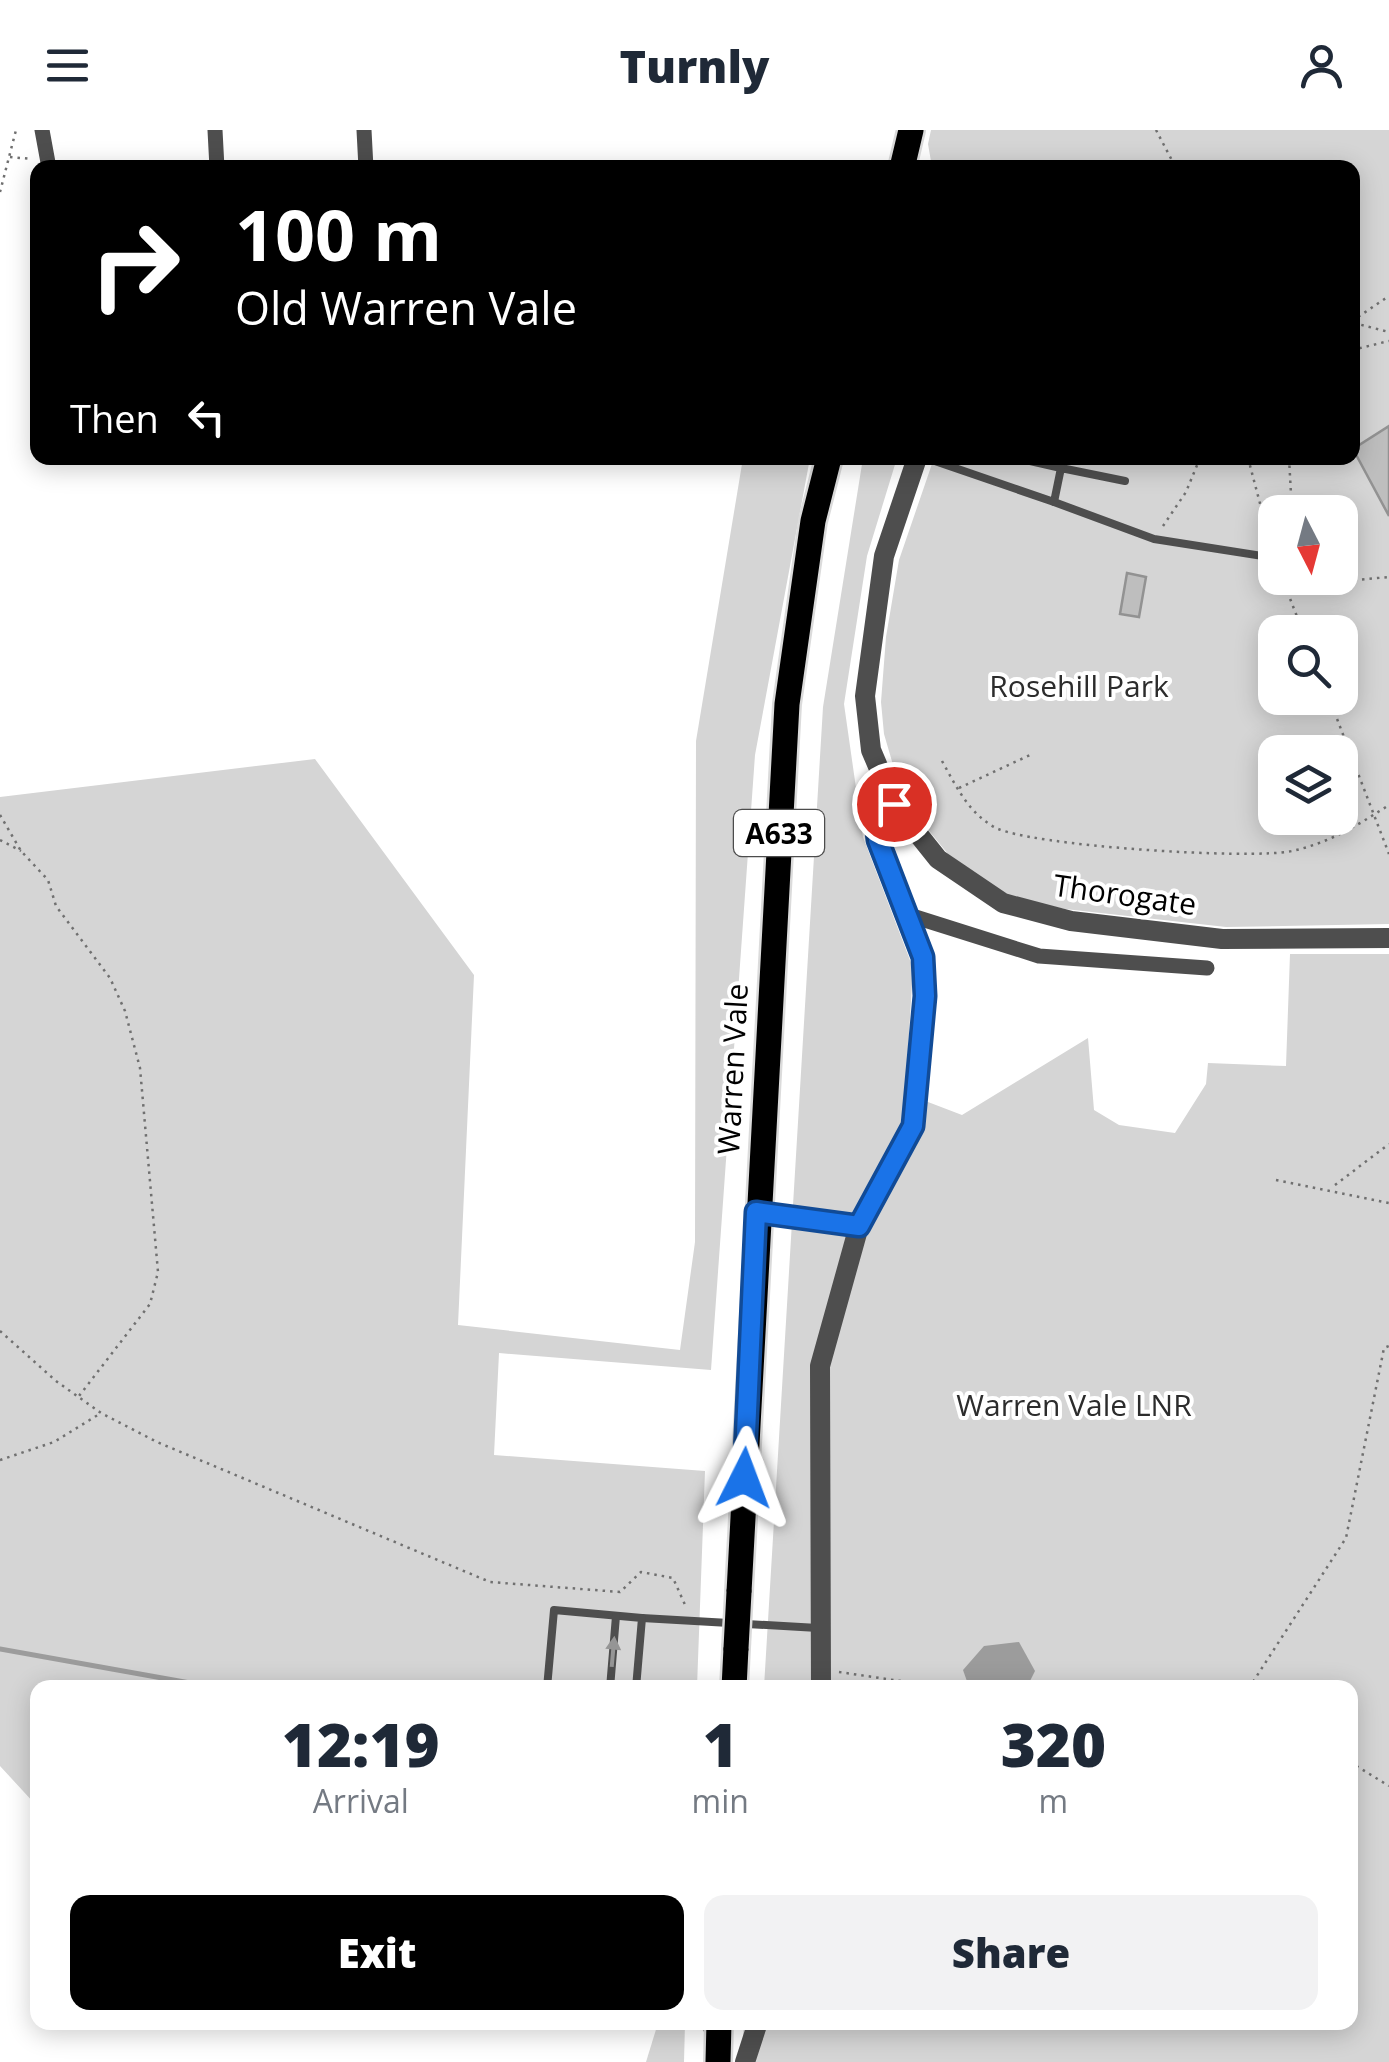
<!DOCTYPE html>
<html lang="en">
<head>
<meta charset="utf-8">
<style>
  body { margin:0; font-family:"Open Sans",sans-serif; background:#f2f2f3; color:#1f2937; height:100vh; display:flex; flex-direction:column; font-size:38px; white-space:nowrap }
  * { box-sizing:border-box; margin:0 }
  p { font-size:32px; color:#747a83 }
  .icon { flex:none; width:55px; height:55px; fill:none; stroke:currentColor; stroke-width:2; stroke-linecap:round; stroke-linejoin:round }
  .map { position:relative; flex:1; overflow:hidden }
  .details { position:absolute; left:30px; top:1550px; width:1328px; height:350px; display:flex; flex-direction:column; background:#fff; border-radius:20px; box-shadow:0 5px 25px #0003 }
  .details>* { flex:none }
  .hud { position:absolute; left:30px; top:30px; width:1330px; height:305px; border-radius:20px; box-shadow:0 5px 25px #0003; background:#000; color:#fff; overflow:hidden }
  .needle { width:65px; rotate:174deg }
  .buttons { position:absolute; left:1258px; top:365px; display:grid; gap:20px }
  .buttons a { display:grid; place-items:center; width:100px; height:100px; border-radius:20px; background:#fff; box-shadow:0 5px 25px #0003; font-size:50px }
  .pin { position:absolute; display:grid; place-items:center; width:85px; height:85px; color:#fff; margin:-42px; border:5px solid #fff; border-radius:50%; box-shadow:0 2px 10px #0007 }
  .me { position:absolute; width:110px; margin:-55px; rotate:3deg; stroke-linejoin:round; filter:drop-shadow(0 0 8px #0008) }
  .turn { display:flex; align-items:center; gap:35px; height:210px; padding:0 40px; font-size:45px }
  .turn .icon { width:130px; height:130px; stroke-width:2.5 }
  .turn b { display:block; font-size:70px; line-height:85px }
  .then { display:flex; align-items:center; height:95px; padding:0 40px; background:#0003; gap:20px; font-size:38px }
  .eta { display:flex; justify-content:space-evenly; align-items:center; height:170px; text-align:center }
  .eta b { font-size:60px; font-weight:800; line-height:70px }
  .primary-button { display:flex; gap:20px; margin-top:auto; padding:20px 40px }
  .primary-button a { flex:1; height:115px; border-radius:20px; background:#000; color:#fff; font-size:40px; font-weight:800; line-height:115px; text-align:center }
  .primary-button a+a { background:#f2f2f3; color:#1f2937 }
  header { display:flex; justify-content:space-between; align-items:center; height:130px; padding:0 40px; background:#fff; font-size:45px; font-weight:800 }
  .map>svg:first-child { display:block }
  .green { fill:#d5d5d5; fill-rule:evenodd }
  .water { fill:#9c9c9c }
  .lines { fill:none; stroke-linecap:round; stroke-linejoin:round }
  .stream { stroke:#9c9c9c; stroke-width:5 }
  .building { fill:#bebebe; stroke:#929292; stroke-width:2.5 }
  .primary-casing { stroke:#dbdbdb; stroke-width:30 }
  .path { stroke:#707070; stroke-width:2.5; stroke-dasharray:2.5 5; stroke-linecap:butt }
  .service { stroke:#4e4e4e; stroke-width:8 }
  .minor { stroke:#4e4e4e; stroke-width:15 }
  .tertiary { stroke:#4e4e4e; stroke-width:20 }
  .primary { stroke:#000; stroke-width:25 }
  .primary-bridge-casing { stroke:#dbdbdb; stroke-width:30; stroke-linecap:butt }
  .primary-bridge { stroke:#000; stroke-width:25 }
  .oneway { fill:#959595 }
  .route-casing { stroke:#114b97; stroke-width:25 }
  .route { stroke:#1a73e8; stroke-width:18 }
  .labels { text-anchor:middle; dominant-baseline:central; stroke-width:8; stroke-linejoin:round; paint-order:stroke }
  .shield { fill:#fff; stroke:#4c4c4c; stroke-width:2.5 }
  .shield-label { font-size:28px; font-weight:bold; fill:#000 }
  .park-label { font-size:30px; fill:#2c2c2c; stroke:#fff }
  .street-label { font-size:30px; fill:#000; stroke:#fff }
</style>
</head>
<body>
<header><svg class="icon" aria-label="menu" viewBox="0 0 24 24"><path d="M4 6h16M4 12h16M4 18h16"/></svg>Turnly<svg class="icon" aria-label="person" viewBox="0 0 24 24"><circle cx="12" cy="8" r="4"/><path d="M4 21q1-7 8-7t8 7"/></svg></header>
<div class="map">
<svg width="1389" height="1932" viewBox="0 0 1389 1932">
  <rect width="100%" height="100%" fill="#fff"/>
  <!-- green -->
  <g class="green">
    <path d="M931,0H1389V794L1226,797L1065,779L1009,767L948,724L903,669L884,604L881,572L886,507L899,430L934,328H1352V38L932,37L928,14ZM1275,382H1340V448H1275ZM1275,502H1340V568H1275ZM1275,622H1340V688H1275Z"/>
    <path d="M743,328H810L755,625L711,1240L499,1223L494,1325L705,1341L697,1557L38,1558L35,1674L0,1636V667L315,629L474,845L458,1195L680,1220L695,1112L696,611Z"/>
    <path d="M863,328H897L867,426L844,574L863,707L913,838L905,970L928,972L962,985L1088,908L1094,980L1119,995L1175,1003L1206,954L1208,933L1286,936L1290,824H1389V1932H741L744,1893L1350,1892V1558L764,1557L823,577Z"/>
    <path d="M658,1893H685L684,1932H646Z"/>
  </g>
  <!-- water -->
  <path class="water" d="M1019,1512L1035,1541L1027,1557H969L963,1540L984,1516Z"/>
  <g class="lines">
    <!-- stream -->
    <g class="stream">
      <path d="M0,1519L218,1558"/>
      <path d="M700,1892L710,1906"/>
    </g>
  </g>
  <!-- building -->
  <g class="building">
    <path d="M1389,296V386L1353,319Z"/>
    <path d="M1127,443L1146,447L1139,487L1120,484Z"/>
  </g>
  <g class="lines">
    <!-- primary casing -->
    <g class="primary-casing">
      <g id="primary">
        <path d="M902,38L911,0"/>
        <path d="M739,1462L787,574L813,391L829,328"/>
        <path d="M734,1558L736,1518"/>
        <path d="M718,1932L719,1892"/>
      </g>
    </g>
    <!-- path -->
    <g class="path">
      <path d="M1156,0L1176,38"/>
      <path d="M10,27L32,29"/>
      <path d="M0,62L16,0"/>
      <path d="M1352,191L1389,166"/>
      <path d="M1354,193L1389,202"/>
      <path d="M1352,220L1389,211"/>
      <path d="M1248,328L1271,415"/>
      <path d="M1289,328L1292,382"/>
      <path d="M1163,396L1186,362L1200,328"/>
      <path d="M1340,446L1356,450L1389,447"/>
      <path d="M1282,448L1303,502"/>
      <path d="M1329,568L1389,724"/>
      <path d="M942,631C956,656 968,682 994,697C1028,716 1251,730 1292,721C1329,713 1358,695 1389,675"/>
      <path d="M959,658L1030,625"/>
      <path d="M0,685L21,721L48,750L56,776L110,848L125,881L140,938L158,1142L150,1174L79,1266"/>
      <path d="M0,710L21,721"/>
      <path d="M1276,1050L1389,1073"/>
      <path d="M1335,1055L1389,1014"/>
      <path d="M0,1201L56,1251L101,1283L157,1312L490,1452L620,1462L641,1442L673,1448L686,1477"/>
      <path d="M0,1330L54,1312L101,1283"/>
      <path d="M839,1542L948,1558"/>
      <path d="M1249,1558L1346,1408L1384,1218L1389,1216"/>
      <path d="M1350,1632L1389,1656"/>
    </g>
    <!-- service -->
    <g class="service">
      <path d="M926,328L1054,372L1061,338L1125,351"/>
      <path d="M1017,328L1061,338"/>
      <path d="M1054,372L1154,409L1275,428"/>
      <path d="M1340,398L1341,397"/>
      <path d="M642,1488L818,1498"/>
      <path d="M547,1558L554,1480L642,1488L636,1558"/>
      <path d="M610,1558L616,1486"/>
    </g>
    <!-- minor -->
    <g class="minor">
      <path d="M42,0L49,38"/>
      <path d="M215,0L217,38"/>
      <path d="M364,0L366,38"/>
      <path d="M909,785L1039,826L1207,838"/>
    </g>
    <!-- tertiary -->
    <g class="tertiary">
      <path d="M917,328L884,426L865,566L871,620L894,674L938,729L1003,773L1071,791L1222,809L1389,808"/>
      <path d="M756,1082L859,1096"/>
      <path d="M821,1558L820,1236L859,1096L913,996L925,866L923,827L878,710L876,691L894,674"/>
      <path d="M745,1932L758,1892"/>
    </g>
    <!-- primary -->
    <use href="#primary" class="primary"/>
    <!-- primary-bridge casing -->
    <g class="primary-bridge-casing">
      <path id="primary-bridge" d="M736,1518L739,1462"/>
    </g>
    <!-- primary-bridge -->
    <use href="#primary-bridge" class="primary-bridge"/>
  </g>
  <!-- one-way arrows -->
  <defs><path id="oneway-solid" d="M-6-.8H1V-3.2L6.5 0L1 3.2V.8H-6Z" transform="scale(2.5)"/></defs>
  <use class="oneway" href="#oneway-solid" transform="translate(613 1522) rotate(-85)"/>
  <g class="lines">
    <!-- route casing -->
    <g class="route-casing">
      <path id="route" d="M744,1348L756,1082L859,1096L913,996L925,866L923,827L878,710L876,691L894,674"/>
    </g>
    <!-- route -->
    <use href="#route" class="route"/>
  </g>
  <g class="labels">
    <!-- shield labels -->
    <rect class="shield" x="734" y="680" width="90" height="46" rx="8"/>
    <g class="shield-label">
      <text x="779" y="703">A633</text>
    </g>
    <!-- park labels -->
    <g class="park-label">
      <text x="1079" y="555">Rosehill Park</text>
      <text x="1074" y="1274">Warren Vale LNR</text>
    </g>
    <!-- street labels -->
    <g class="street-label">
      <text transform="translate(1125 764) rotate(8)">Thorogate</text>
      <text transform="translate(732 939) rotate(-87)">Warren Vale</text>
    </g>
  </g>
</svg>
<div class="buttons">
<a><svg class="needle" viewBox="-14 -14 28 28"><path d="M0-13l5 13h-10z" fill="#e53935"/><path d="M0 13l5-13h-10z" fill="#747a83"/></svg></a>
<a><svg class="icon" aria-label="search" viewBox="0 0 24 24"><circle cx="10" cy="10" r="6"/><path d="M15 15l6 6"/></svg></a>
<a><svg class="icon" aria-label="layers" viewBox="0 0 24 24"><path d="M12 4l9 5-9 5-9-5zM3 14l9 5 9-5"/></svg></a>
</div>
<div class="pin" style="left:894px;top:674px;background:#d93025"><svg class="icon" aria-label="arrive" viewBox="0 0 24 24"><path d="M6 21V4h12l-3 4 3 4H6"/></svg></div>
<svg class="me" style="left:744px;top:1348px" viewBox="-20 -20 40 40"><path d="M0-17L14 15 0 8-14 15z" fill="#1a73e8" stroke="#fff" stroke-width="4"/></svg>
<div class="hud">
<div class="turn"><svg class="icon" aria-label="right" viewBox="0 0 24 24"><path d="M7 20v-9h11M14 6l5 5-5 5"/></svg><div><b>100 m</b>Old Warren Vale</div></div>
<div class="then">Then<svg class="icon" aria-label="left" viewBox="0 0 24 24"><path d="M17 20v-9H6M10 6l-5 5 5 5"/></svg></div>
</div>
<section class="details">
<div class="eta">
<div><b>12:19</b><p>Arrival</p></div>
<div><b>1</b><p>min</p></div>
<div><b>320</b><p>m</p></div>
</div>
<div class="primary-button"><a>Exit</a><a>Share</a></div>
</section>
</div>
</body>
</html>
